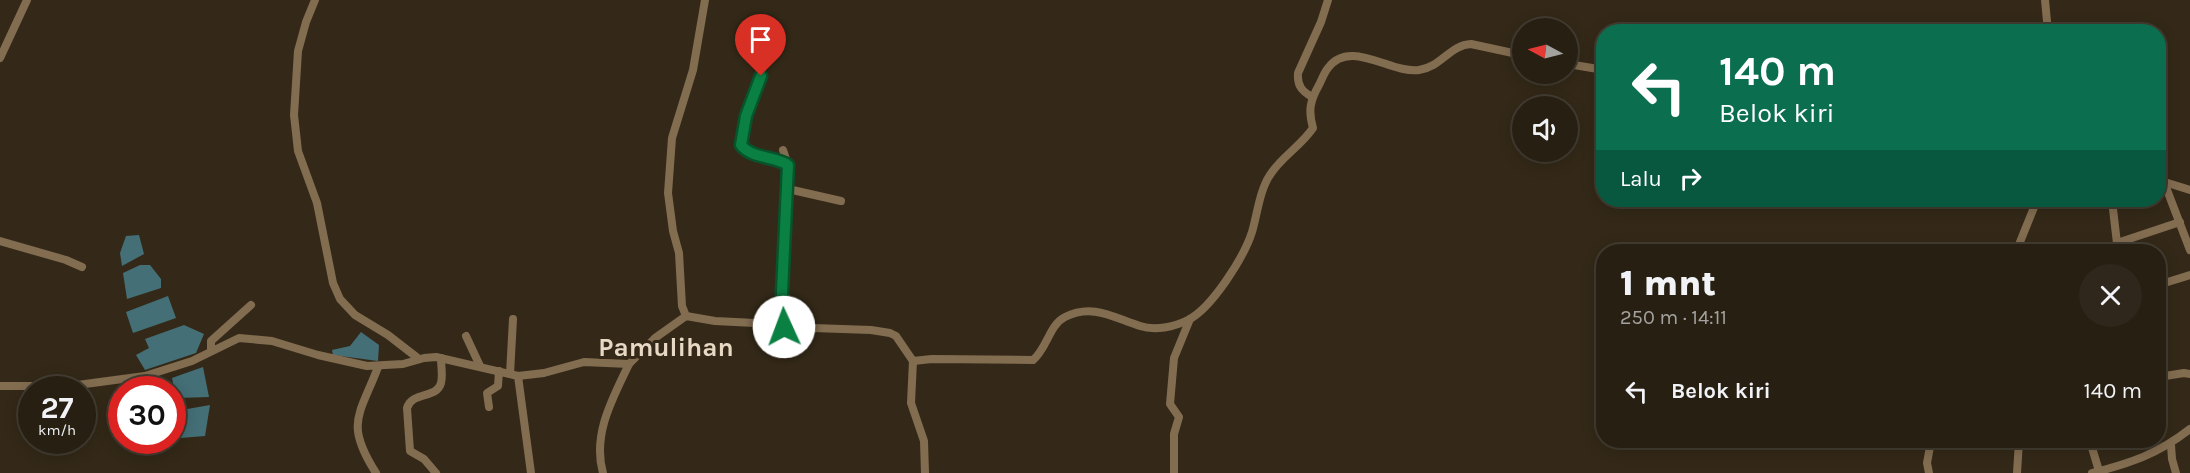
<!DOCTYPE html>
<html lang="id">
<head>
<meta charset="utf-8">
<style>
  body { margin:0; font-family:Karla,sans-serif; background:#2f271b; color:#f1f3f6; height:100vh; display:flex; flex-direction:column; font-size:22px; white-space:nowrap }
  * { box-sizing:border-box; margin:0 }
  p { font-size:20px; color:#a4a29f }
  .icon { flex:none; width:33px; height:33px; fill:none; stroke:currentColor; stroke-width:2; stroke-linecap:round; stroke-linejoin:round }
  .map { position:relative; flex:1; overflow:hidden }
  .panel { position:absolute; left:1596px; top:244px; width:570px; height:204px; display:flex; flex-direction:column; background:#271f12; border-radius:24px; box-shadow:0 3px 15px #0003,0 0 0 2px #433d32 }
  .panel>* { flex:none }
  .top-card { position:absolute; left:1596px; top:24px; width:570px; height:183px; border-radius:24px; box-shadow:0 3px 15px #0003,0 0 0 2px #433d32; background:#0b6e4f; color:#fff; overflow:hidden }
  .needle { width:39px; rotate:277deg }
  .tools { position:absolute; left:1512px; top:18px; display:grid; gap:12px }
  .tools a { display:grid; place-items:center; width:66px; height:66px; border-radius:50%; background:#271f12; box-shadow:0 3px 15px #0003,0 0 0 2px #433d32; font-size:30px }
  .speed { position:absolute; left:18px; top:376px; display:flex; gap:12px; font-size:30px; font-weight:700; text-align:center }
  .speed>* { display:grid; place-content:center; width:78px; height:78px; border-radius:50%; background:#271f12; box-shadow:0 3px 15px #0003,0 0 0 2px #433d32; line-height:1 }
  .speed small { font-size:15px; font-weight:400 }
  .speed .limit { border:9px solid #d22; background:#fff; color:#111 }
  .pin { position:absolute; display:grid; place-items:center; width:51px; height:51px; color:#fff; margin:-62px -26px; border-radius:50% 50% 50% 0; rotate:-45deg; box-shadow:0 0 6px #0007 }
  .pin .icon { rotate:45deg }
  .me { position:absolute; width:66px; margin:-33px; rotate:358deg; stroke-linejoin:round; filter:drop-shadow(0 0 4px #0008) }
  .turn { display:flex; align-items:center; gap:21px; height:126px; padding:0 24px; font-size:27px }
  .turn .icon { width:78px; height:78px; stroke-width:2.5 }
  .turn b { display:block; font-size:42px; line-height:51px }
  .then { display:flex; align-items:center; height:57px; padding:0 24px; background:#0003; gap:12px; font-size:22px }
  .round { display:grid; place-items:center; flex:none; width:63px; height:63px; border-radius:32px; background:#2f271b }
  .headline { display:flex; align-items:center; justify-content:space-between; height:102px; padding:0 24px }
  h1 { font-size:36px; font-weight:800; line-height:45px }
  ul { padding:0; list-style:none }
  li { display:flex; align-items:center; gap:18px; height:90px; padding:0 24px }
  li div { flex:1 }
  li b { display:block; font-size:22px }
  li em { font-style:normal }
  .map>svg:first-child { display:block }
  .water { fill:#446f77 }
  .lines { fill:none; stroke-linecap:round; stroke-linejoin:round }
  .minor { stroke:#836d51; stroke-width:8 }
  .route-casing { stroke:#07532c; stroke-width:15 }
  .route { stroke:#0b8043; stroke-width:10 }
  .labels { text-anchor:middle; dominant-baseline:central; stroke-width:6; stroke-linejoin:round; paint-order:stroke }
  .quarter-label { font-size:26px; font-weight:bold; fill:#e8d9c4; stroke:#342918 }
</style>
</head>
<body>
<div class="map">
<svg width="2190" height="473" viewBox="0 0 2190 473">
  <rect width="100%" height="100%" fill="#342918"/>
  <!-- water -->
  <g class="water">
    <path d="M139,235L144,254L122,266L120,253L126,236Z"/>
    <path d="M140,265H150L161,279V288L127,299L123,273Z"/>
    <path d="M168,296L176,318L133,333L126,312Z"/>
    <path d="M184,325L204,334L196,353L145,370L136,355L149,348L145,339Z"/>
    <path d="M361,332L379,345L378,361L333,355L332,350L350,346Z"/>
    <path d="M203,367L209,397L176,398L172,378Z"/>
    <path d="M159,381L161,390H133V388Z"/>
    <path d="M210,405L205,436L180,438L176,411Z"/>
  </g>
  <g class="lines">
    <!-- minor -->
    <g class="minor">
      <path d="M315,0L306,22L298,51L294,115L298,151L317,203L333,283L340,299L355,315L388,335L419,359"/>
      <path d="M2045,0L2048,32"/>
      <path d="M0,58L27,0"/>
      <path d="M1568,64L1604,70"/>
      <path d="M761,76L746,116L742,148L758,157L788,163"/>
      <path d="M1312,97C1302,91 1297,86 1298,73L1321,22L1328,0"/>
      <path d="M783,150L788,165L782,292L784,327"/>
      <path d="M2158,180L2190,190"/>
      <path d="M2164,182L2190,250"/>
      <path d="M788,189L841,201"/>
      <path d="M2113,209L2118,252"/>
      <path d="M0,241L66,260L82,267"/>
      <path d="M2117,243L2180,222"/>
      <path d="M2016,252L2037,200"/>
      <path d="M2158,285L2190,275"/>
      <path d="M686,316L682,306L679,253L673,231L668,193L672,138L693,70L705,0"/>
      <path d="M466,336L480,366"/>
      <path d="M211,351V341L251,305"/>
      <path d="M913,361L911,403L924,441L925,473"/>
      <path d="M2158,370L2165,376L2184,373L2190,374"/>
      <path d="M510,374L513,319"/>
      <path d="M518,376L531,473"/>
      <path d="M0,386H70L145,376L192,361L239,338L272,341L318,355L367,366L403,364L424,358L436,357L518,376L544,373L584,362L629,364L655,338L686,316L715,321L755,323L784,327L871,330L890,333L896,336L913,361L932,359L1033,360C1047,349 1049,325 1065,317C1093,303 1114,318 1140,326C1155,331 1174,327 1188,320C1212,308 1244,257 1252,232C1257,215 1260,189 1270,175C1281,157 1301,146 1313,128C1308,110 1310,101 1319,85C1322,79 1324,73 1328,68C1350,38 1391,74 1419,70C1441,67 1450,45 1471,44L1522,55"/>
      <path d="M489,407L487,393L498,386L499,371"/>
      <path d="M2090,441L2099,471"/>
      <path d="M2171,445L2172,459L2176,473"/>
      <path d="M376,473C344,423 360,415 378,367"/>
      <path d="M436,473L424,459L410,451L407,408C412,391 437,399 441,383C443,376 441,366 441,358"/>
      <path d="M603,473C592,434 613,398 629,364"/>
      <path d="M1174,473V434L1179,417L1170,404L1174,358L1190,319"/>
      <path d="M1929,473L1927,463L1931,441"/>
      <path d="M2017,473L2019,441"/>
      <path d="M2092,473C2131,463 2158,454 2190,429"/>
    </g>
  </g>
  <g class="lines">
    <!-- route casing -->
    <g class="route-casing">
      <path id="route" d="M761,76L746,116L741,145C752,159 775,156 788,165L782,292L784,327"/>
    </g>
    <!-- route -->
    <use href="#route" class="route"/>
  </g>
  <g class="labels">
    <!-- quarter labels -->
    <g class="quarter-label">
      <text x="666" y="347">Pamulihan</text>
    </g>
  </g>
</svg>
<div class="tools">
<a><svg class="needle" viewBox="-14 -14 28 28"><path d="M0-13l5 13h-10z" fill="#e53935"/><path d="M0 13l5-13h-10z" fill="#a4a29f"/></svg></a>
<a><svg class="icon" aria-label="sound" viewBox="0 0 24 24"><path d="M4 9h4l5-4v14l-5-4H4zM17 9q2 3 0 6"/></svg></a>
</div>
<div class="speed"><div>27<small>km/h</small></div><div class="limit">30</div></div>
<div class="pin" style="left:761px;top:76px;background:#d93025"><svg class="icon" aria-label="arrive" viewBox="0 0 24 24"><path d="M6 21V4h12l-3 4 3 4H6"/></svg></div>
<svg class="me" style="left:784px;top:327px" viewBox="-20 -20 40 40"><circle r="19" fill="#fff"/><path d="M0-13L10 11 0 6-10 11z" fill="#0b8043"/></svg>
<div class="top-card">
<div class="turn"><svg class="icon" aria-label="left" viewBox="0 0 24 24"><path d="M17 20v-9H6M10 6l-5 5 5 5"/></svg><div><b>140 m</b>Belok kiri</div></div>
<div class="then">Lalu<svg class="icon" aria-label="right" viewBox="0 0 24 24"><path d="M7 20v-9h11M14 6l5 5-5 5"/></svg></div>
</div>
<section class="panel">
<div class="headline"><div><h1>1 mnt</h1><p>250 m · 14:11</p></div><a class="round"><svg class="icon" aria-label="close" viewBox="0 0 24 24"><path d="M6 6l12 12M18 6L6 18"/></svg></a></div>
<ul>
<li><svg class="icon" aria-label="left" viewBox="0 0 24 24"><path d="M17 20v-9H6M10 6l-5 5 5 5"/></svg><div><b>Belok kiri</b></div><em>140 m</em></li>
</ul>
</section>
</div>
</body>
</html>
